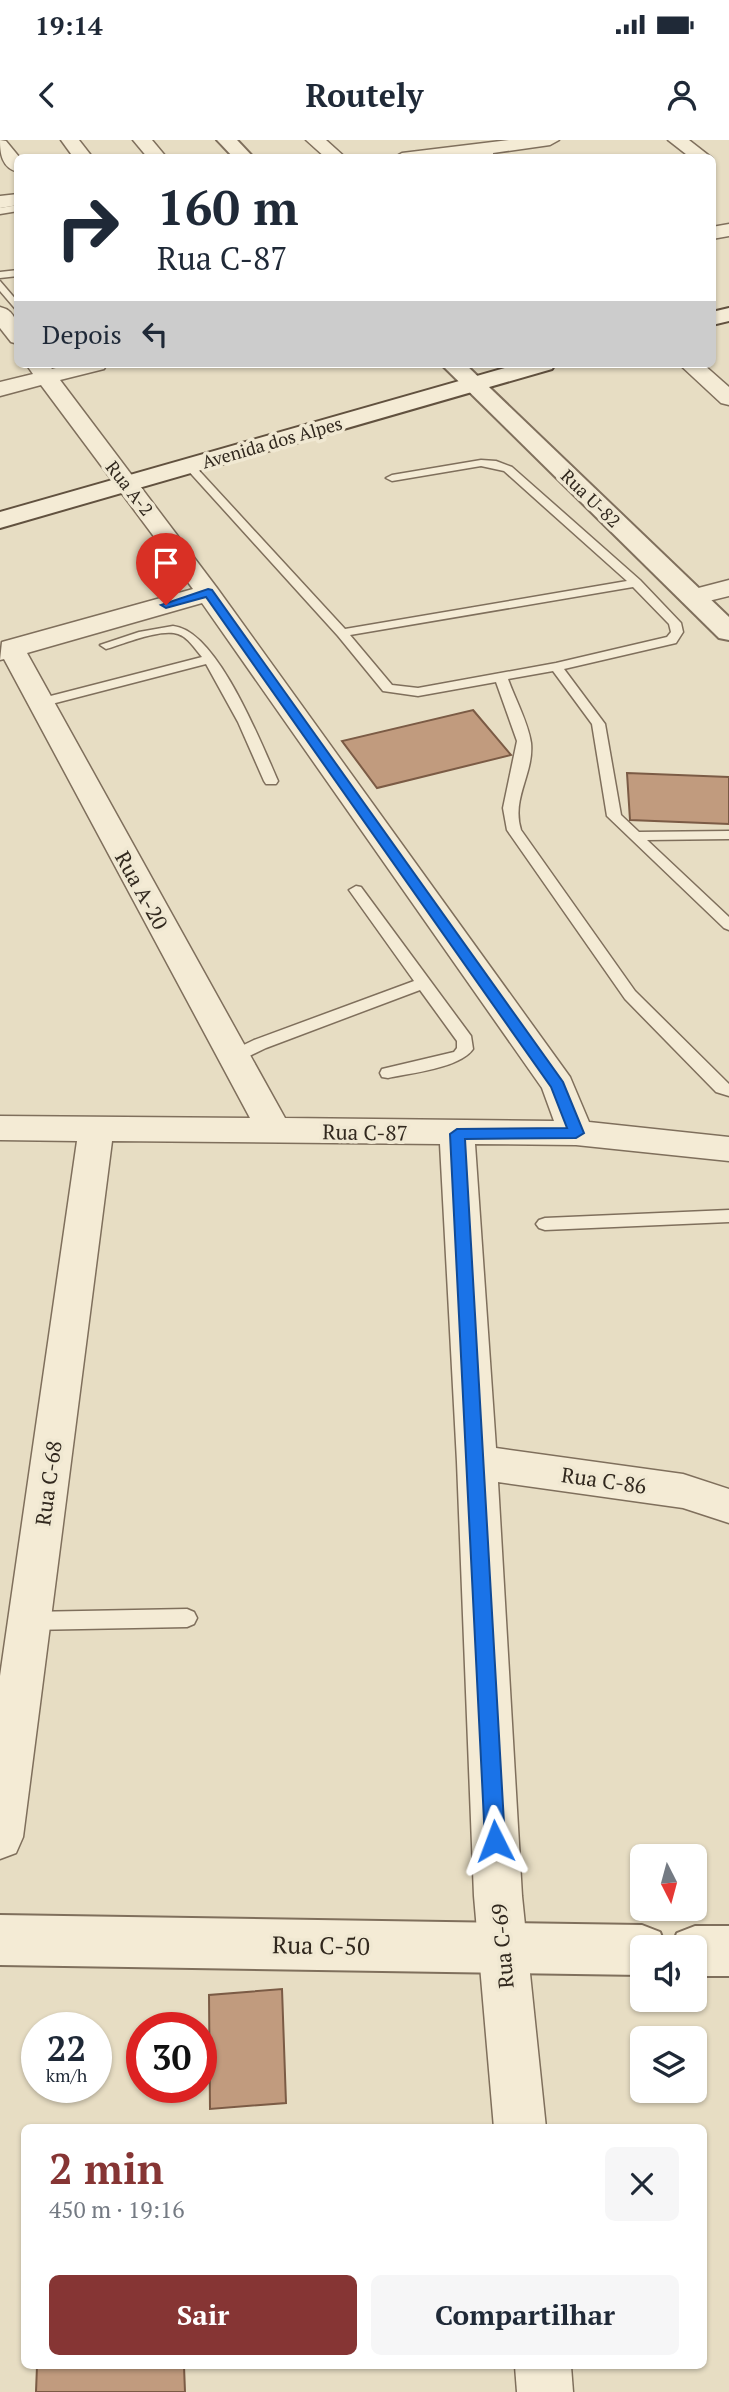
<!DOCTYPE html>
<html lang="pt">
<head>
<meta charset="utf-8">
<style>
  body { margin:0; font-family:"PT Serif",serif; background:#f6f6f7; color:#1f2937; height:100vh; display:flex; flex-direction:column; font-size:26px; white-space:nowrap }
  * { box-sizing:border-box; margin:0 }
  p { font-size:23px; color:#747a83 }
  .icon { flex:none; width:38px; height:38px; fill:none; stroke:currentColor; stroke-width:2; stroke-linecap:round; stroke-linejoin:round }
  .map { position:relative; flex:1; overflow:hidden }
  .drawer { position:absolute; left:21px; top:1984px; width:686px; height:245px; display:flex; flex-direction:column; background:#fff; border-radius:10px; box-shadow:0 2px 5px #0004 }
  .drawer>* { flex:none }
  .hud { position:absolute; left:14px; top:14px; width:702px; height:214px; border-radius:10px; box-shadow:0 2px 5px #0004; background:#fff; color:#1f2937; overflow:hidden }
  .needle { width:46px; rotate:174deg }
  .tools { position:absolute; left:630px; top:1704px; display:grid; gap:14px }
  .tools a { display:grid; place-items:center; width:77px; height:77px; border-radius:10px; background:#fff; box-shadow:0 2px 5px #0004; font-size:35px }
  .speed { position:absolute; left:21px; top:1872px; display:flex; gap:14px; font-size:35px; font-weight:700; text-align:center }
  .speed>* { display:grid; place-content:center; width:91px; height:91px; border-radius:50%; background:#fff; box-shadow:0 2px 5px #0004; line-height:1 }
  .speed small { font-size:18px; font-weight:400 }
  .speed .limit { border:10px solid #d22; background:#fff; color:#111 }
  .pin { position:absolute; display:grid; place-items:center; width:60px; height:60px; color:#fff; margin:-72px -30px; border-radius:50% 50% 50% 0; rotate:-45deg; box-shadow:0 0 7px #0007 }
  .pin .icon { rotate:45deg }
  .me { position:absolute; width:77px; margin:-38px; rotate:357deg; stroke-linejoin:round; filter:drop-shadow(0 0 5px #0008) }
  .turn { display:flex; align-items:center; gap:24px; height:147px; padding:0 28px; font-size:32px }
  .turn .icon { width:91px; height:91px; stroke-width:2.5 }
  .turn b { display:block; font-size:49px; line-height:60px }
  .then { display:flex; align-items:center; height:66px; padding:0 28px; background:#0003; gap:14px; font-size:26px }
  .round { display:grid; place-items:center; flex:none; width:74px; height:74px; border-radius:10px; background:#f6f6f7 }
  .overview { display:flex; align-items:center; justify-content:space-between; height:119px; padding:0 28px }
  h1 { font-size:42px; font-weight:700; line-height:52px; color:#863534 }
  .cta { display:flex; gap:14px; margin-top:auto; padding:14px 28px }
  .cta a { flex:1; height:80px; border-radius:10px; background:#863534; color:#fff; font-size:28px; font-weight:700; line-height:80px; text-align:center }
  .cta a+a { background:#f6f6f7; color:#1f2937 }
  .status { display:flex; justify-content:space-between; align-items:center; height:49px; padding:0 35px; background:#fff; direction:ltr }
  .status svg { height:19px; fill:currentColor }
  header { display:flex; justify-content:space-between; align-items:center; height:91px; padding:0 28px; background:#fff; font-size:32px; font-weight:700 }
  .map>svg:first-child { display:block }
  .building { fill:#c19b7e; stroke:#7b5b45; stroke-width:2 }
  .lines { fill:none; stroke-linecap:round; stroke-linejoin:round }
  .service-casing { stroke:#7f6f5c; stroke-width:3 }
  .minor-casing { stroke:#7f6f5c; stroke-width:3 }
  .tertiary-casing { stroke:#7f6f5c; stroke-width:4 }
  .secondary-casing { stroke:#61513f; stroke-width:4 }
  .service { fill:#f4ebd5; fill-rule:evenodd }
  .minor { fill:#f4ebd5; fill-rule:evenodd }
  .tertiary { fill:#f4ebd5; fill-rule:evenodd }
  .secondary { fill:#f4ebd5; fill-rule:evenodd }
  .route { fill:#1a73e8; stroke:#114b97; stroke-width:2 }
  .labels { text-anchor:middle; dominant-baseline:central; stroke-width:7; stroke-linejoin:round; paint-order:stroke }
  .far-street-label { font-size:18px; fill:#31281e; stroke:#f0e8d2 }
  .street-label { font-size:21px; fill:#31281e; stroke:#f0e8d2 }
  .near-street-label { font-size:24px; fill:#31281e; stroke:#f0e8d2 }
</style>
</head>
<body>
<div class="status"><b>19:14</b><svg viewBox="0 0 49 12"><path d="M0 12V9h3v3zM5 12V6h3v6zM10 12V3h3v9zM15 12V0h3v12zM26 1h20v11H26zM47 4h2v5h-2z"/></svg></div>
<header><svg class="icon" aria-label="back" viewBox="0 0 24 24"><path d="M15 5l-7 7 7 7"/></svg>Routely<svg class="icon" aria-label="person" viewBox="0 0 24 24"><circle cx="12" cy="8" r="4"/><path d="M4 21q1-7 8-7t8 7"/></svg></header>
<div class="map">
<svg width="729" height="2252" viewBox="0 0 729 2252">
  <rect width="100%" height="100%" fill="#e7ddc3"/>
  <!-- building -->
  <g class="building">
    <path d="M473,570L511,615L377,648L342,601Z"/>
    <path d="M627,633L729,637V684L630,680Z"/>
    <path d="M282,1849L286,1963L210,1969L209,1855Z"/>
    <path d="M37,2226H184L185,2252H36Z"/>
  </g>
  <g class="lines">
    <!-- service casing -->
    <g class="service-casing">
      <g id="service">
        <path d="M18,65V71L0,74V68Z"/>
        <path d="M18,130V136L0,138V132Z"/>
        <path d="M0,141L18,162V172L0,151Z"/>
        <path d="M481,320L496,321L512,327L640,440L681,483L683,492L676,503L564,529L605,584L621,675L639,692L729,691V699L647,700L729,777V790L724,788L607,676L592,584L553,531L508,539C515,559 528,582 531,603C534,634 511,658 521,690L635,851L729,944V956L716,952L625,859L507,690L503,668L517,601L496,542L418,556L383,551L338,496L184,326L193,324L345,489L627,441L504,331L481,326L392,341L386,338L392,335ZM633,447L669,484L671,492L667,497L556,523L418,548L392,545L350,495Z"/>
        <path d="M173,486C217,490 261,603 278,641L276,644H266L264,641L238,582L206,524L40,567L34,563L35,560L202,517C195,509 188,497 178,494C161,488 123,504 106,509L100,505L139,492Z"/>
        <path d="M356,746L361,747L471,896L473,909C460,928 411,933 388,938L382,937L380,933L382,929L454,912L457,908V901L420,850L266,908L239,921H227L225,917L227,913L254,900L414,841L349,750Z"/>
        <path d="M729,1070V1082L545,1090L539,1088L536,1084L539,1080L545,1078Z"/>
        <path d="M187,1469L194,1472L197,1478L194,1484L187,1487L29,1490L22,1487L19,1481L22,1475L29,1472Z"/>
      </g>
    </g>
    <!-- minor casing -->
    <g class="minor-casing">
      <g id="minor">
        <path d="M0,0L6,1L20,18H18V32C2,28 0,14 0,0Z"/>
        <path d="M61,0H79L93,18H74Z"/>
        <path d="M133,0H152L167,18H148Z"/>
        <path d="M306,0H326L346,18H326Z"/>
        <path d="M509,0H559L550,5L493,13V18H393L402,13Z"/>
        <path d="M668,0H689L712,18H691Z"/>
        <path d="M18,54V65L0,68V56Z"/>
        <path d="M729,84V96L712,99V87Z"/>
        <path d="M0,167C18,171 18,189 18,204L11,202L0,188Z"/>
        <path d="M26,224H48L52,229L71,224H107L104,229L60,240L217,448L570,937L589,982L729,997V1021L576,1005L475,1004L496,1308L683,1334L729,1349V1383L683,1368L498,1342L522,1756L546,1988H494L474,1756L457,1322L440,1004L112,1001L23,1697L16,1713L0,1719V1536L77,1001L0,1000V976L250,978L4,519L0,520L2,502L193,449L41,245L0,256V242L33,234ZM202,463L542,948L554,981L285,978L27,513Z"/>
        <path d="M679,224H703L729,247V265L721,263Z"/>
        <path d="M729,440V456L692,465L683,462L679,457L683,452Z"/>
        <path d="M515,2226H571L573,2252H517Z"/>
      </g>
    </g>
    <!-- tertiary casing -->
    <g class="tertiary-casing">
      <g id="tertiary">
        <path d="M217,0H237L254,18H234Z"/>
        <path d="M441,224H465L729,477V500L719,498Z"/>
        <path d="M0,1775L642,1785L660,1792L666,1808H642V1835L0,1825Z"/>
        <path d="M695,1786H729V1836H695V1808H671L677,1793Z"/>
      </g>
    </g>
    <!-- secondary casing -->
    <g class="secondary-casing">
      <g id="secondary">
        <path d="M729,168V181L712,185V172Z"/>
        <path d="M519,224H555L552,229L0,388V372Z"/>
      </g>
    </g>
    <!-- service -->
    <use href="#service" class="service"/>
    <!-- minor -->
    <use href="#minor" class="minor"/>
    <!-- tertiary -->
    <use href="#tertiary" class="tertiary"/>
    <!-- secondary -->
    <use href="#secondary" class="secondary"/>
  </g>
  <!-- route -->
  <path class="route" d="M208,449L212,450L563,942L584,993L576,998L465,999L505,1701L502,1708L495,1711L488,1708L485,1701L450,994L457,989L567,988L551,947L206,457L166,468L161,465Z"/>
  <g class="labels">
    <!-- far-street labels -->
    <g class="far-street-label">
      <text transform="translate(272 302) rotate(-16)">Avenida dos Alpes</text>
      <text transform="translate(130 348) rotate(52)">Rua A-2</text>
      <text transform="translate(591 358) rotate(44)">Rua U-82</text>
    </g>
    <!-- street labels -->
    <g class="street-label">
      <text transform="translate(142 750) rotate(61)">Rua A-20</text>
      <text transform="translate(365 992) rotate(1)">Rua C-87</text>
      <text transform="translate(604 1340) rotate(8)">Rua C-86</text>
      <text transform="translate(48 1343) rotate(-82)">Rua C-68</text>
      <text transform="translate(502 1806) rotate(-95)">Rua C-69</text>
    </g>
    <!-- near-street labels -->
    <g class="near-street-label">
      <text transform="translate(321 1805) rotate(1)">Rua C-50</text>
    </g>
  </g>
</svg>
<div class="tools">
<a><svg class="needle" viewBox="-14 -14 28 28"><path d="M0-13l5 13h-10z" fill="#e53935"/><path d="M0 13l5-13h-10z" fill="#747a83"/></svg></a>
<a><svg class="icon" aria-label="sound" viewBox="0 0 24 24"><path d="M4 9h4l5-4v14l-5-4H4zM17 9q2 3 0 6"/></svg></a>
<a><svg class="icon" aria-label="layers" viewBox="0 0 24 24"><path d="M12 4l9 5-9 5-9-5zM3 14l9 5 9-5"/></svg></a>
</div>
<div class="speed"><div>22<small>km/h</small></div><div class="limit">30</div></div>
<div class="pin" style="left:166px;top:465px;background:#d93025"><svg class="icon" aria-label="arrive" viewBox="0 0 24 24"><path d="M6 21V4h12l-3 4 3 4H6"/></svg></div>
<svg class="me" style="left:495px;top:1701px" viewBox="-20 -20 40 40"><path d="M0-17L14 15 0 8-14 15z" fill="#1a73e8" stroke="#fff" stroke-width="4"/></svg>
<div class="hud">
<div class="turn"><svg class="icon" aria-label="right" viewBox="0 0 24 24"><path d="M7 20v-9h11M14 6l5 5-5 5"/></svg><div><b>160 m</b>Rua C-87</div></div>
<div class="then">Depois<svg class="icon" aria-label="left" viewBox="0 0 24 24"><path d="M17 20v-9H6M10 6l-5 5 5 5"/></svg></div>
</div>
<section class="drawer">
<div class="overview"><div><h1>2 min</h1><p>450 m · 19:16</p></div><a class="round"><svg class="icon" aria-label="close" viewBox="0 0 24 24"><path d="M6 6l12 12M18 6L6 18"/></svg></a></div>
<div class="cta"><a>Sair</a><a>Compartilhar</a></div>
</section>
</div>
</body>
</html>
